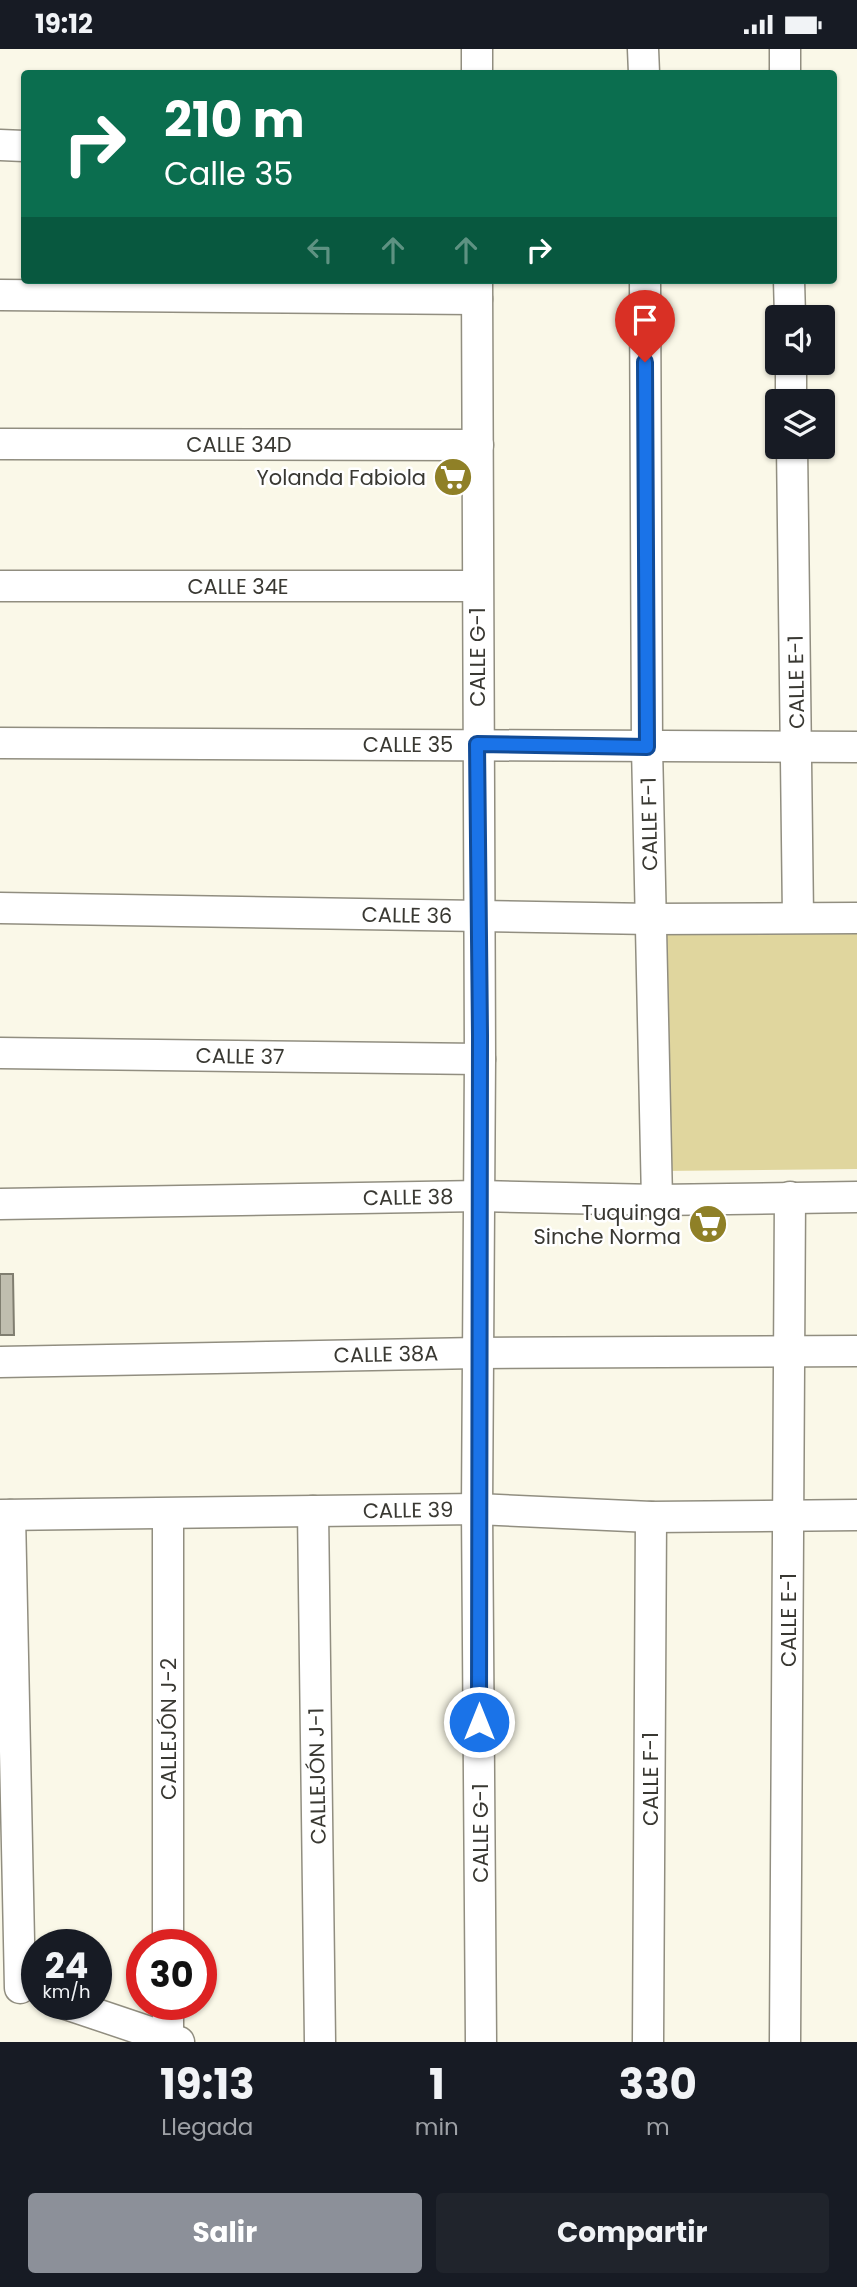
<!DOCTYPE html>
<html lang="es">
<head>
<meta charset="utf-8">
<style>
  body { margin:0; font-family:Poppins,sans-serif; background:#20242c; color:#f1f3f6; height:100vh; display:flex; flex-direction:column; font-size:26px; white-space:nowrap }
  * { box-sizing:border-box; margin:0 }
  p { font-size:23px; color:#9ea1a6 }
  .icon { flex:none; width:38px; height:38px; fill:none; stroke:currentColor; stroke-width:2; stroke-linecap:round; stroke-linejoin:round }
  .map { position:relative; height:1993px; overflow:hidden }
  .panel { display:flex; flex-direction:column; background:#171b24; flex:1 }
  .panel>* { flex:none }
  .banner { position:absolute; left:21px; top:21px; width:816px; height:214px; border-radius:7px; box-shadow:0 2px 5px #0004; background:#0b6e4f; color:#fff; overflow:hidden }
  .fabs { position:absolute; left:765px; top:256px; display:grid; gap:14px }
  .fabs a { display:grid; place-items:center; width:70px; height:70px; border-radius:7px; background:#171b24; box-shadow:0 2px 5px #0004; font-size:35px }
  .speed { position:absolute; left:21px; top:1880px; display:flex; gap:14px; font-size:35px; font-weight:700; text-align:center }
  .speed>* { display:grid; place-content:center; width:91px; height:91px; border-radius:50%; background:#171b24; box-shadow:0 2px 5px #0004; line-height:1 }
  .speed small { font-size:18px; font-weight:400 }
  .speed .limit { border:10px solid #d22; background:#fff; color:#111 }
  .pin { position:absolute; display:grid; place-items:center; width:60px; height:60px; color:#fff; margin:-72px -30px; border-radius:50% 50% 50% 0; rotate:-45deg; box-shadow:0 0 7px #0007 }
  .pin .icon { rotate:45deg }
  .me { position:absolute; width:77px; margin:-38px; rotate:0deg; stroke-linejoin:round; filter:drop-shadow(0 0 5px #0008) }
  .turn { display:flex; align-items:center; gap:24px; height:147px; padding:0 28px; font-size:32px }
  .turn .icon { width:91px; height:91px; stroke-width:2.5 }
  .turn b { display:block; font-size:49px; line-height:60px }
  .lanes { display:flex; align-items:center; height:66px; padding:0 28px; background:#0003; justify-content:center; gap:35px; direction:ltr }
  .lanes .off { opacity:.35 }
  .eta { display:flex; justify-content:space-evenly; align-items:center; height:119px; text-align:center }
  .eta b { font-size:42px; font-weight:700; line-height:49px }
  .cta { display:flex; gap:14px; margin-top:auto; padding:14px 28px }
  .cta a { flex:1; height:80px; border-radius:7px; background:#8c9099; color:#fff; font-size:28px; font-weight:700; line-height:80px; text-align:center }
  .cta a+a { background:#20242c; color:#f1f3f6 }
  .status { display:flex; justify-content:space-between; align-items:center; height:49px; padding:0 35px; background:#171b24; direction:ltr }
  .status svg { height:19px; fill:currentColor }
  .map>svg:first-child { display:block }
  .green { fill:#e0d69e }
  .building { fill:#c0beaf; stroke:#807e70; stroke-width:2 }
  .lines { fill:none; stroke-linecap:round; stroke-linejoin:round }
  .minor-casing { stroke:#918e80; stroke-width:33 }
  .minor { stroke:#fff; stroke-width:30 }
  .route-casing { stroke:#114b97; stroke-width:18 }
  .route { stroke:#1a73e8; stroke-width:12 }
  .labels { text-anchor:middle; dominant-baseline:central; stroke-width:5; stroke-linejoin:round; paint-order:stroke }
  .street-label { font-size:21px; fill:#393832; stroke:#fff }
  .poi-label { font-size:21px; fill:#393832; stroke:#fff; text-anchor:end }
</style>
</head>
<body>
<div class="status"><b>19:12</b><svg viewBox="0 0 49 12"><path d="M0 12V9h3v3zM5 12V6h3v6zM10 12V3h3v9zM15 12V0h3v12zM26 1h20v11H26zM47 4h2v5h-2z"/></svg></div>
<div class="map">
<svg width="857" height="1993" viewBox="0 0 857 1993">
  <rect width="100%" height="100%" fill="#faf8e8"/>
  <!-- green -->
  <path class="green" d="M663,880L857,882V1120L662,1122Z"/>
  <!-- building -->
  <path class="building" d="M0,1225H13L14,1286H0Z"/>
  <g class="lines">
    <!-- minor casing -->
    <g class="minor-casing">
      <g id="minor">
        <path d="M477,0V24"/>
        <path d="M643,0L644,24"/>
        <path d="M785,0V24"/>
        <path d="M0,96L24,97"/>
        <path d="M477,231L480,1010L477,1460L481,1993"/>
        <path d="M645,231L647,698L657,1151"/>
        <path d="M789,231L790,268"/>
        <path d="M0,246L477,250"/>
        <path d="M791,313V352"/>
        <path d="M0,395L478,396"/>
        <path d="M792,397L798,868"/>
        <path d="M0,537H477"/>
        <path d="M0,694L857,698"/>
        <path d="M0,859L651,870L857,869"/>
        <path d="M0,1004L480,1010"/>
        <path d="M0,1155L480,1147L657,1151L857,1148"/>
        <path d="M0,1313L477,1304L857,1302"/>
        <path d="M313,1462L320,1993"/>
        <path d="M168,1465V1895"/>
        <path d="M0,1466L477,1460L651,1468L857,1466"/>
        <path d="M10,1466L20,1939"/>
        <path d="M66,1955L179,1993"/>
        <path d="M168,1955V1989"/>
        <path d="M648,1993L651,1468"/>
        <path d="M785,1993L790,1148"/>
      </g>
    </g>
    <!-- minor -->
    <use href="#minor" class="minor"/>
  </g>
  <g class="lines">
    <!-- route casing -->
    <g class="route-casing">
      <path id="route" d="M479,1673L480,986L477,695L647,698L645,313"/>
    </g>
    <!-- route -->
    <use href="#route" class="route"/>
  </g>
  <!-- icons -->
  <defs>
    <g id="supermarket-disc" transform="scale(2.0125)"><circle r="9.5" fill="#8f8027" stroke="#fff"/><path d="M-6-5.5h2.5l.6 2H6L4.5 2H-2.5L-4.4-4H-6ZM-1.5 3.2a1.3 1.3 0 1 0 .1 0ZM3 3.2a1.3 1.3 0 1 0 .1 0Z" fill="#fff"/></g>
  </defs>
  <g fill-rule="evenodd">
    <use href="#supermarket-disc" x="453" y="428"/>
    <use href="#supermarket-disc" x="708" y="1175"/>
  </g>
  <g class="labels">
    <!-- street labels -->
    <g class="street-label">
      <text x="239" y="395">CALLE 34D</text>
      <text x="238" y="537">CALLE 34E</text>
      <text transform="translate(477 608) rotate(-90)">CALLE G-1</text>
      <text transform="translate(796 633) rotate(-91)">CALLE E-1</text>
      <text x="408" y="695">CALLE 35</text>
      <text transform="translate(649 775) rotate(-91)">CALLE F-1</text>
      <text transform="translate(407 866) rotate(1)">CALLE 36</text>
      <text transform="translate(240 1007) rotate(1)">CALLE 37</text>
      <text transform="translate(408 1148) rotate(-1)">CALLE 38</text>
      <text transform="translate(386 1305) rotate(-1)">CALLE 38A</text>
      <text transform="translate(408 1461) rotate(-1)">CALLE 39</text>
      <text transform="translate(788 1571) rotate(-90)">CALLE E-1</text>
      <text transform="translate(168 1680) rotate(-90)">CALLEJÓN J-2</text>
      <text transform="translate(317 1727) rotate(-91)">CALLEJÓN J-1</text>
      <text transform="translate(650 1730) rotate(-90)">CALLE F-1</text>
      <text transform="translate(480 1784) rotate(-90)">CALLE G-1</text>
    </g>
    <!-- poi labels -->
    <g class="poi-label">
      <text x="426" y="428">Yolanda Fabiola</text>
      <text x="681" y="1163">Tuquinga<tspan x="681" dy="24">Sinche Norma</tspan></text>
    </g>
  </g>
</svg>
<div class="fabs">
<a><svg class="icon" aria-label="sound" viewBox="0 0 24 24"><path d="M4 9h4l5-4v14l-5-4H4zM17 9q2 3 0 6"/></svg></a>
<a><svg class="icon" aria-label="layers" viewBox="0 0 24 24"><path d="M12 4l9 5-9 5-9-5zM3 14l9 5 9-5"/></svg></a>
</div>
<div class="speed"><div>24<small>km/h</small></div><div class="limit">30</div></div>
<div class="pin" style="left:645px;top:313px;background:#d93025"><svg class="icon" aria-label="arrive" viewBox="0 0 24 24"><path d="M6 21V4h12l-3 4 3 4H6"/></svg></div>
<svg class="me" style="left:479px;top:1673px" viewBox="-20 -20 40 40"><circle r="17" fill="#1a73e8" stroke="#fff" stroke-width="3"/><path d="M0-11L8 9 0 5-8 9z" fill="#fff"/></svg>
<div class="banner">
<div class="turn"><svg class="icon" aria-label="right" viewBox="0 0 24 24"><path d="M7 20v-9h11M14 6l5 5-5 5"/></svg><div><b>210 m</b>Calle 35</div></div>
<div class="lanes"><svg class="icon off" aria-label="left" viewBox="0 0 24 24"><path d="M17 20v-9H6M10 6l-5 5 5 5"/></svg><svg class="icon off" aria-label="ahead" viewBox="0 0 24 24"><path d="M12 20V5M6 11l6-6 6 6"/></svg><svg class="icon off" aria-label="ahead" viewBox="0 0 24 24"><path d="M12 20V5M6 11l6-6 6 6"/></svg><svg class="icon" aria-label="right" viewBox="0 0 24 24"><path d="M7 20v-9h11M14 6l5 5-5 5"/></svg></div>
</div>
</div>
<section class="panel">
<div class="eta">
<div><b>19:13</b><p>Llegada</p></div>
<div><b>1</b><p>min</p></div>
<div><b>330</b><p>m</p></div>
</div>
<div class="cta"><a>Salir</a><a>Compartir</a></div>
</section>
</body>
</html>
